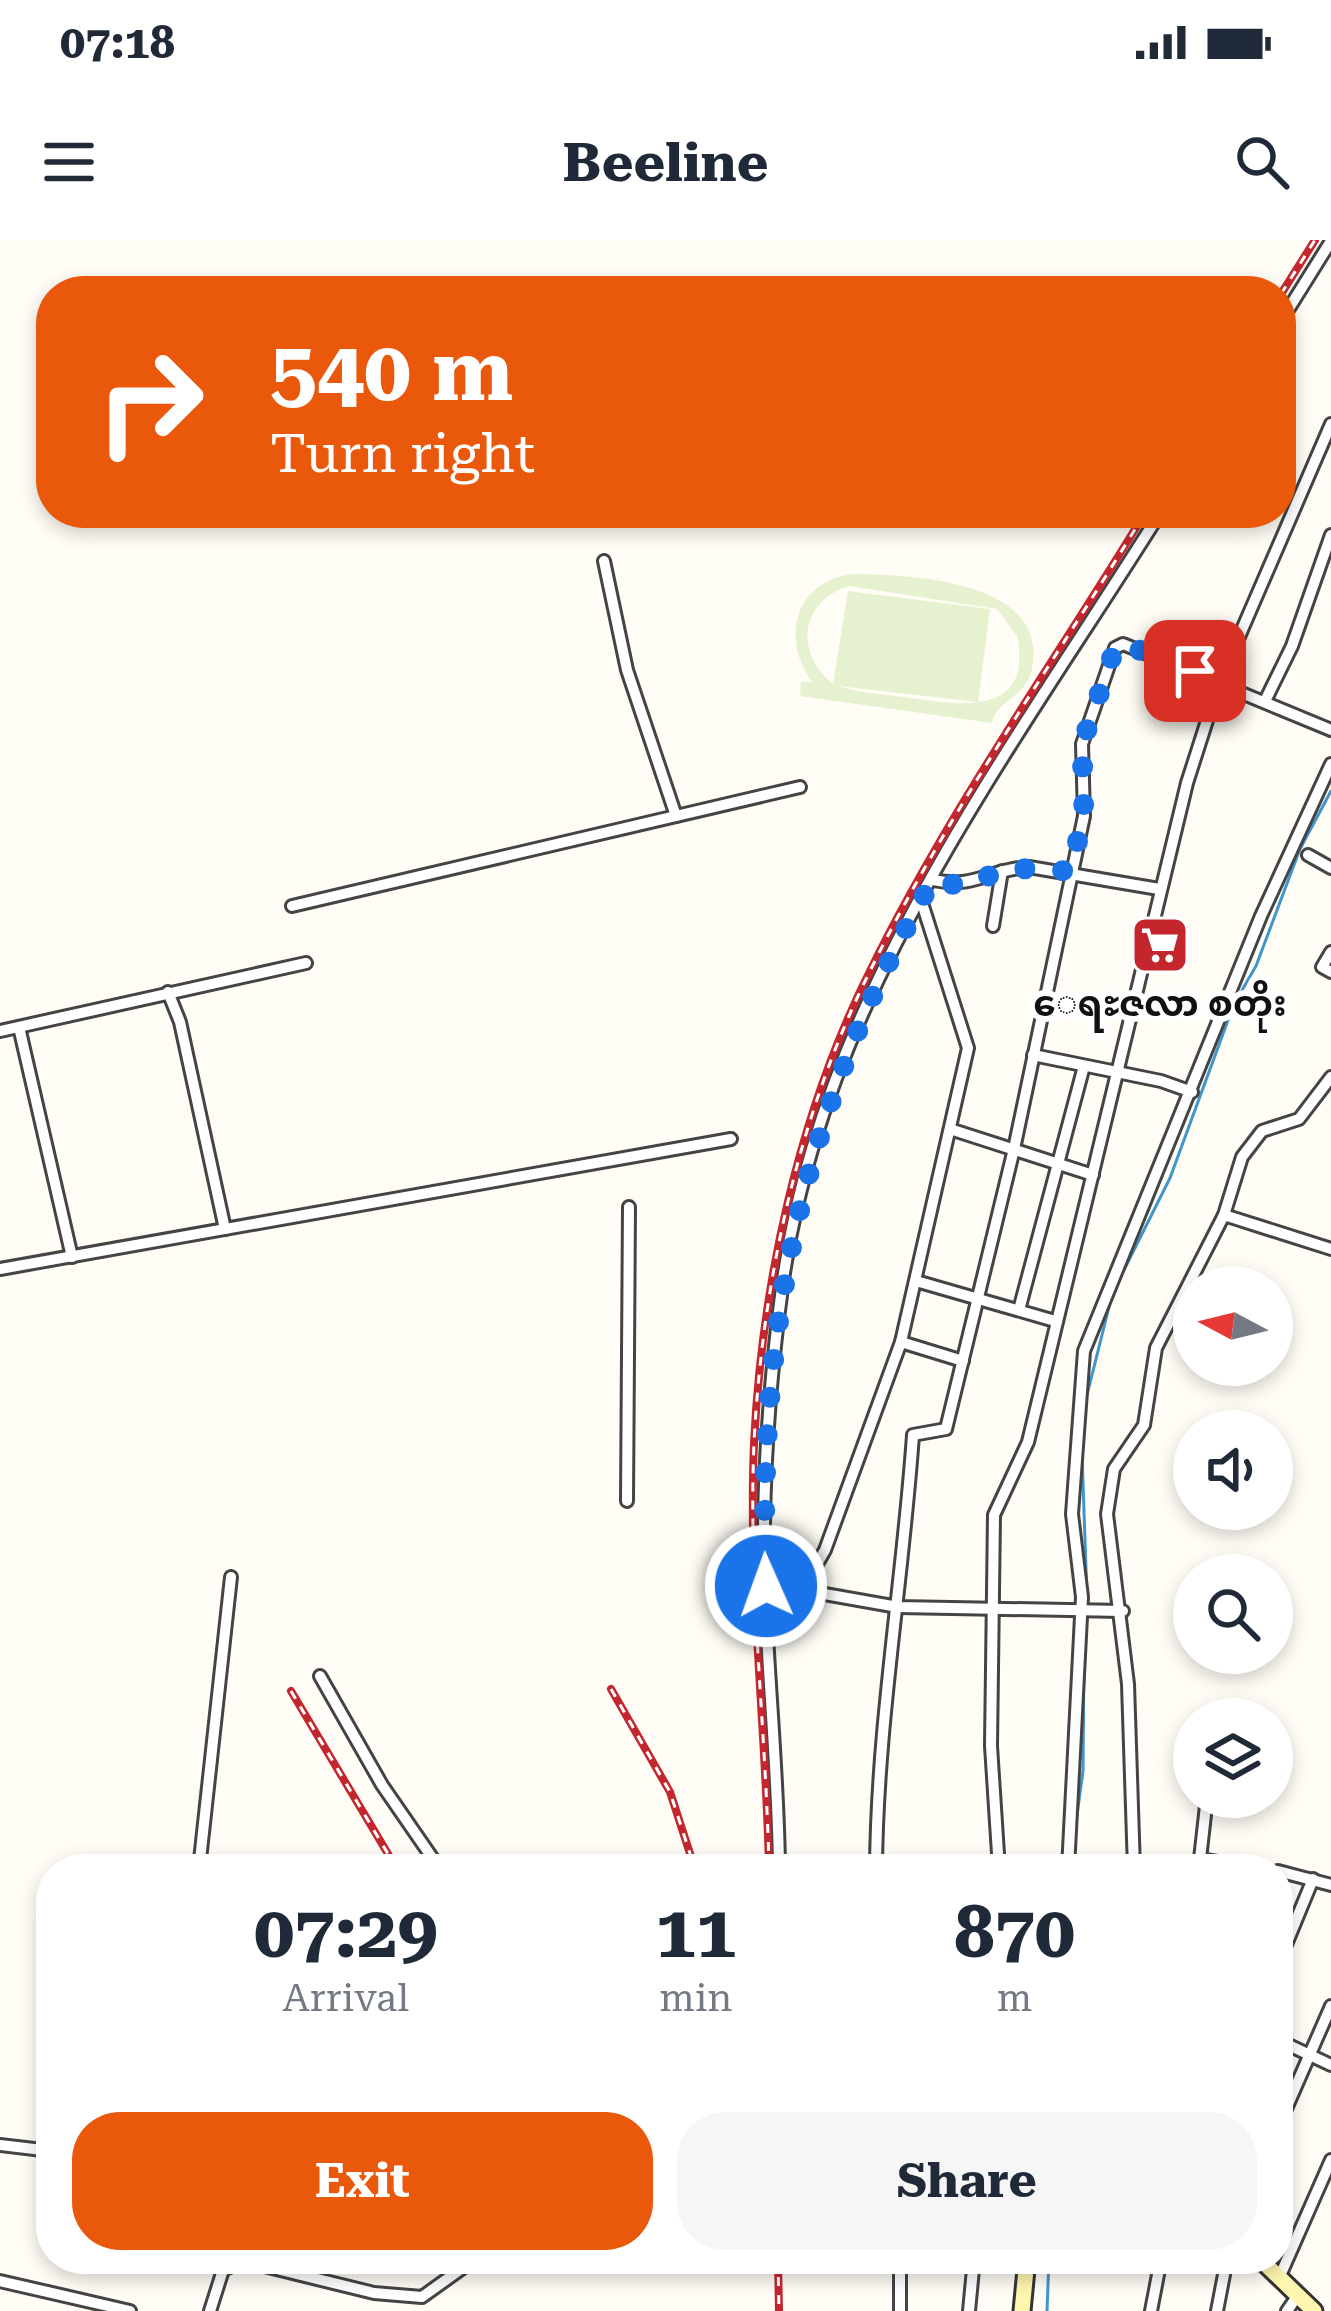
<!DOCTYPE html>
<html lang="en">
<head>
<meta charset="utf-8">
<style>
  body { margin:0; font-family:"Roboto Serif","Noto Sans Myanmar",serif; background:#f6f6f7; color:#1f2937; height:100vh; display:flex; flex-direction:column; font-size:45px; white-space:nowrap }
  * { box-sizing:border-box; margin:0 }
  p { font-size:39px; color:#747a83 }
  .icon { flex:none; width:66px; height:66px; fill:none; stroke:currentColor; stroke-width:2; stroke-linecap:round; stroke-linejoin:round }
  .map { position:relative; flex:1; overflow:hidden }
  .drawer { position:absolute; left:36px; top:1614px; width:1257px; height:420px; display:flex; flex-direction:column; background:#fff; border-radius:48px; box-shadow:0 6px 18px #0003 }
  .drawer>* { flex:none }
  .top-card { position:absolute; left:36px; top:36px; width:1260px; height:252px; border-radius:48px; box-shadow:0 6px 18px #0003; background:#ea580c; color:#fff; overflow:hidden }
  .needle { width:78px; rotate:277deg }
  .tools { position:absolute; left:1173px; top:1026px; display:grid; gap:24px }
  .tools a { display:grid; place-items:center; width:120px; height:120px; border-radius:50%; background:#fff; box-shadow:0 6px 18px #0003; font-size:60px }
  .pin { position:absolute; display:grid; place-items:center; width:102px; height:102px; color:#fff; margin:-51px; border-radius:24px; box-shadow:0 6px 18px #0006 }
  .me { position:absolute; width:132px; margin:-66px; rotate:358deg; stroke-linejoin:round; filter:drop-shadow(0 0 9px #0008) }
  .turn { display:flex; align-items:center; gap:42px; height:252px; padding:0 36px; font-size:54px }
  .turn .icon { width:156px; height:156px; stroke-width:2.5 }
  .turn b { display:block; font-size:84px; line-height:102px }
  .eta { display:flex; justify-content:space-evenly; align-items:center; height:204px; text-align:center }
  .eta b { font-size:72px; font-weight:700; line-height:84px }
  .cta { display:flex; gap:24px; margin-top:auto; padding:24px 36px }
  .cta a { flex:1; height:138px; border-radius:48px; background:#ea580c; color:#fff; font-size:48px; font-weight:700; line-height:138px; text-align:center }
  .cta a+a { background:#f6f6f7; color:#1f2937 }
  .status { display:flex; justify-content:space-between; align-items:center; height:84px; padding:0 60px; background:#fff; direction:ltr }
  .status svg { height:33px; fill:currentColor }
  header { display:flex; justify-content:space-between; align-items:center; height:156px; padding:0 36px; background:#fff; font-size:54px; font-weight:700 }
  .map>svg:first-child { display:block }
  .pitch { fill:#e6f2cf; fill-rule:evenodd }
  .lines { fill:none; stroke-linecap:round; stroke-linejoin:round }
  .stream { stroke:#3f96cf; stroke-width:3 }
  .street-casing { stroke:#444; stroke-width:16 }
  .secondary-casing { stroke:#333; stroke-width:21 }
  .street { stroke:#fff; stroke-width:10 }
  .secondary { stroke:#fff6b0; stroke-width:15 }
  .rail-casing { stroke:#c4262e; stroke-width:8 }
  .rail { stroke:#fff; stroke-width:3; stroke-dasharray:9; stroke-linecap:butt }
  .route { stroke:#1a73e8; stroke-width:21; stroke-dasharray:0 37.8 }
  .labels { text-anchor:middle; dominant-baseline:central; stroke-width:12; stroke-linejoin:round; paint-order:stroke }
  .poi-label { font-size:36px; font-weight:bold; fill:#111; stroke:#fff }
</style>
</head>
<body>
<div class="status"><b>07:18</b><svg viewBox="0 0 49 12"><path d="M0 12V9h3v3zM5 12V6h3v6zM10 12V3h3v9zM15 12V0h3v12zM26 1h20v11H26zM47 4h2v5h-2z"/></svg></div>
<header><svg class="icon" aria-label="menu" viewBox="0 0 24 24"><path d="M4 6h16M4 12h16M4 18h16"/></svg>Beeline<svg class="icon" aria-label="search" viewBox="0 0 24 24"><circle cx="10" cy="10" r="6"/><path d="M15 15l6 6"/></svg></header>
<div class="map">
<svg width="1331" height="2071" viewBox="0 0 1331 2071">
  <rect width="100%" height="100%" fill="#fffdf5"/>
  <!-- pitch -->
  <path class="pitch" d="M853,334C913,335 1054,340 1031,433C1025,456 995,463 992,483L800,456L801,442H812C780,398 795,341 853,334ZM849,346L997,369L1017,396C1034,479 957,465 904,457C882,454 859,453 838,446L978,462L990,369L848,351L833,444C794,413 800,361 849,346Z"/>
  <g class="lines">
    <!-- stream -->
    <g class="stream">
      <path d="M1116,1046L1170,938L1234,764L1256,726L1300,609L1331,551"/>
      <path d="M1084,1167L1112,1055"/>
      <path d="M1082,1213L1087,1358"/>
      <path d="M1074,1597L1083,1531L1084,1410"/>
      <path d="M1047,2071L1049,2019"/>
    </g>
    <!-- street casing -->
    <g class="street-casing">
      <g id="street">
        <path d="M1281,81L1331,1"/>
        <path d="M604,321L627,430L676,576"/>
        <path d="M1265,461L1292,406L1331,295"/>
        <path d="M1308,615L1331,628"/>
        <path d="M933,640C976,649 989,629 1029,627L1159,649"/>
        <path d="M921,660L968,808L901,1102L825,1310L802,1350L898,1367L1123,1371"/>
        <path d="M292,666L800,547"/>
        <path d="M993,686L1002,631"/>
        <path d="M1331,712L1322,727L1331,732"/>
        <path d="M168,752L180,782L225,989"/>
        <path d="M19,787L72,1017"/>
        <path d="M0,791L306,723"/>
        <path d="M1033,815L1161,841L1192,852"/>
        <path d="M953,890L1093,935"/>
        <path d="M1224,975L1331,1009"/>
        <path d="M0,1029L731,899"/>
        <path d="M916,1041L1055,1081"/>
        <path d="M1019,1070L1084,826"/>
        <path d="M901,1102L963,1121"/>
        <path d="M627,1261L629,967"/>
        <path d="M320,1436L382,1545L440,1629"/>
        <path d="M1207,1557L1200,1619L1256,1629"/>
        <path d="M199,1629L231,1337"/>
        <path d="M779,1629C778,1514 763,1399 764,1285C765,1204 772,1121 783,1040C823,754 1011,511 1160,273"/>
        <path d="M876,1629C877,1485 903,1340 913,1195L946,1189L1014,909L1084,576L1082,504L1115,408L1123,404L1331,490"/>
        <path d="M999,1629L991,1506L994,1275L1028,1202L1187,543L1219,443L1331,184"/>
        <path d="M1068,1629L1082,1357L1072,1274L1084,1111L1261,676L1331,524"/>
        <path d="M1134,1629L1128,1444L1107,1274L1114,1229L1144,1185L1156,1108L1224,975L1242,917L1262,891L1299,879L1331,837"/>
        <path d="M1278,1631L1331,1645"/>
        <path d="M1278,1724L1313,1639"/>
        <path d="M1278,1800L1331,1825"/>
        <path d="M1278,1887L1331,1766"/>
        <path d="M0,1905L51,1911"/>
        <path d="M966,2019L1026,2022"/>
        <path d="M1279,2038L1331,1920"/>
        <path d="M0,2041L130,2071"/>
        <path d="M210,2071L223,2030L244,2021L374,2053L422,2057L475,2019"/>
        <path d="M900,2071V2019"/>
        <path d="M969,2071L974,2019"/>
        <path d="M1151,2071L1161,2019"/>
        <path d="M1217,2071L1227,2019"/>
        <path d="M1287,2071L1298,2055"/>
      </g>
    </g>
    <!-- secondary casing -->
    <g class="secondary-casing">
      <g id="secondary">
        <path d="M1260,2019L1314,2071"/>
        <path d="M1022,2071L1027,2019"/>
      </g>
    </g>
    <!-- street -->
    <use href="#street" class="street"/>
    <!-- secondary -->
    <use href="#secondary" class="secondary"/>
    <!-- rail casing -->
    <g class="rail-casing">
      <g id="rail">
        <path d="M1281,54L1315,0"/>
        <path d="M611,1449L670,1552L695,1629"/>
        <path d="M291,1451L397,1629"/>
        <path d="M769,1629C766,1488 748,1344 754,1203C762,1044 798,875 870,731C948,572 1053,424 1145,273"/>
        <path d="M778,2019L779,2071"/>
      </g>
    </g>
    <!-- rail -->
    <use href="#rail" class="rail"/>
  </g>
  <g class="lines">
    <!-- route -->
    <path class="route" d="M766,1346C756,1092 804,860 933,640L961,646L1010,628L1070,631L1084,576L1082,504L1115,408L1123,404L1195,431"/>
  </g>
  <!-- icons -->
  <defs>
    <g id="supermarket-square" transform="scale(3)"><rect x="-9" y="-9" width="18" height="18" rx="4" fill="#c4262e" stroke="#fff"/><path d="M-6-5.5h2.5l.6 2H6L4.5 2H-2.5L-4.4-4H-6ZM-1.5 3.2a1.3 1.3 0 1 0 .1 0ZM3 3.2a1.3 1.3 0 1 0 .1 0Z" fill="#fff"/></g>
  </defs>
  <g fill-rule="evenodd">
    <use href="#supermarket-square" x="1160" y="705"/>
  </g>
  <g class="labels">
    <!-- poi labels -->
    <g class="poi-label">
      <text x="1160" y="764">ေရႊဇလာ စတိုး</text>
    </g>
  </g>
</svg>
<div class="tools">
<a><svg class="needle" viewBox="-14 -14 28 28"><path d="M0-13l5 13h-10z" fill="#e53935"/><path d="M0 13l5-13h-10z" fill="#747a83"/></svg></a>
<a><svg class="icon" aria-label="sound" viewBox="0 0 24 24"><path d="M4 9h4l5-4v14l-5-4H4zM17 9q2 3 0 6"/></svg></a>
<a><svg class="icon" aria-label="search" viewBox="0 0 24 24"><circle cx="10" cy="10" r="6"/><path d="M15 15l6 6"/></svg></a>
<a><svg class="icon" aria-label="layers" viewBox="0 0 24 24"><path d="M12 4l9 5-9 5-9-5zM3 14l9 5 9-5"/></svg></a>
</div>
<div class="pin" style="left:1195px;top:431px;background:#d93025"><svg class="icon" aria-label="arrive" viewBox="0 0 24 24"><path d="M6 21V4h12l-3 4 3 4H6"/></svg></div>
<svg class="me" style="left:766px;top:1346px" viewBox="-20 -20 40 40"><circle r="17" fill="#1a73e8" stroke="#fff" stroke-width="3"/><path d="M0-11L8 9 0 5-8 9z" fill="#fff"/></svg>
<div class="top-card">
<div class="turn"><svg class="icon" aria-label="right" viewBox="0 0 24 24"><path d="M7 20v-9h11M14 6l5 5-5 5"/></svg><div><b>540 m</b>Turn right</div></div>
</div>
<section class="drawer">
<div class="eta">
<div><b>07:29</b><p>Arrival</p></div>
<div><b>11</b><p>min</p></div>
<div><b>870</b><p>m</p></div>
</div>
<div class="cta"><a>Exit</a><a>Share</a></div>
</section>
</div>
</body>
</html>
